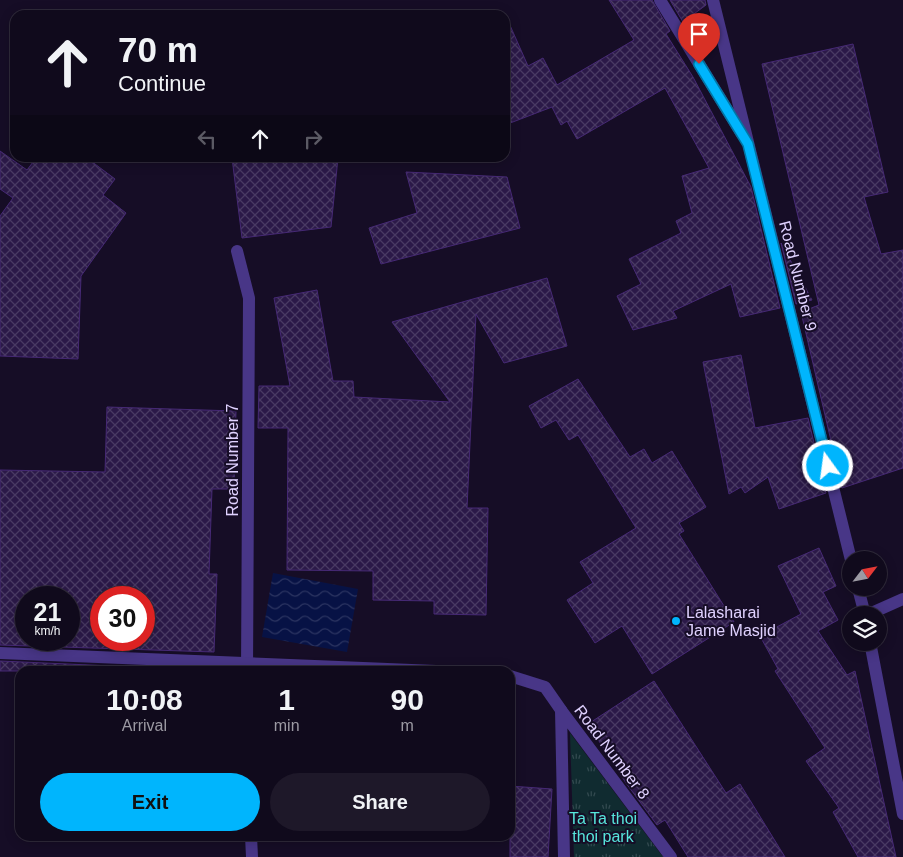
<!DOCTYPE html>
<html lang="en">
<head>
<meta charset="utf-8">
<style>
  body { margin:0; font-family:Helvetica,sans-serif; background:#1e1829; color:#f1f3f6; height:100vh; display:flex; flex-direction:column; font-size:19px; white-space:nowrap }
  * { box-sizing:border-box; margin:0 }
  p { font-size:16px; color:#9c9aa3 }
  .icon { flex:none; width:28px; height:28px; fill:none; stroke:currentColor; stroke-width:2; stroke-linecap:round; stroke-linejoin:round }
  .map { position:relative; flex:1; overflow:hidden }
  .drawer { position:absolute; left:15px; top:666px; width:500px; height:175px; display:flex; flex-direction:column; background:#100a1c; border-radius:15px; box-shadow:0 2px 12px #0003,0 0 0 1px #302b3b }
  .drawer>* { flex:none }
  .top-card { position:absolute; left:10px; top:10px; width:500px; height:152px; border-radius:15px; box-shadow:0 2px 12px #0003,0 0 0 1px #302b3b; background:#100a1c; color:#f1f3f6; overflow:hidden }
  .needle { width:32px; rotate:58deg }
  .buttons { position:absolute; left:842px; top:551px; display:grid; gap:10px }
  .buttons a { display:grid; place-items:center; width:45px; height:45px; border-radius:50%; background:#100a1c; box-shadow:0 2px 12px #0003,0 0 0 1px #302b3b; font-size:25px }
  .speed { position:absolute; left:15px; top:586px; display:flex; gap:10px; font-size:25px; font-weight:700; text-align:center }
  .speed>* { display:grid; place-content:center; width:65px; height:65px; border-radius:50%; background:#100a1c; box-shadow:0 2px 12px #0003,0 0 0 1px #302b3b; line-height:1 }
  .speed small { font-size:12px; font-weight:400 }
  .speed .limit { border:8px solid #d22; background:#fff; color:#111 }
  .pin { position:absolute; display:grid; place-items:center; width:42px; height:42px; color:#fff; margin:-51px -21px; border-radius:50% 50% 50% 0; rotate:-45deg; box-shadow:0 0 5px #0007 }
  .pin .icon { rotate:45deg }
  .me { position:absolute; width:55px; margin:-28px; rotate:346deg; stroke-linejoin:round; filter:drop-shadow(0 0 4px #0008) }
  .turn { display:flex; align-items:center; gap:18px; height:105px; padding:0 25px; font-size:22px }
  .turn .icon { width:65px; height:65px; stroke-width:2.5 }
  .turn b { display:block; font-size:35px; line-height:42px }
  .lanes { display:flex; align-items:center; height:48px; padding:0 25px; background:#0003; justify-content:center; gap:25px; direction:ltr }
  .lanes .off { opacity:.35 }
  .eta { display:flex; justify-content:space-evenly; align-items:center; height:85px; text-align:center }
  .eta b { font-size:30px; font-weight:600; line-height:35px }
  .primary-button { display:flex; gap:10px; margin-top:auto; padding:10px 25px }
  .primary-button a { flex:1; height:58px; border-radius:30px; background:#00b5fd; color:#111; font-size:20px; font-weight:600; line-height:58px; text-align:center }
  .primary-button a+a { background:#1e1829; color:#f1f3f6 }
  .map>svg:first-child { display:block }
  .park { fill:url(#park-tufts) }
  .water { fill:url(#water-waves) }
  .building { fill:url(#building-cross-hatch); stroke:#462975; fill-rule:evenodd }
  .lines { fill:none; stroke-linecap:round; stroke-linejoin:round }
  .minor { stroke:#483687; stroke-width:12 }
  .route-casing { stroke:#0076a4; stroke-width:12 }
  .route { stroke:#00b5fd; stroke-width:9 }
  .poi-dot { fill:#00b5fd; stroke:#160d26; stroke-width:2 }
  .labels { text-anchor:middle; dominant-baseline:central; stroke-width:4; stroke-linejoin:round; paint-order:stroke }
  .street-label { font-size:16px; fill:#e0d2ff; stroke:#160d26 }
  .poi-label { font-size:16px; fill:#e0d2ff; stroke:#160d26; text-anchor:start }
  .park-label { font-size:16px; fill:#57e6dc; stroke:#160d26 }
</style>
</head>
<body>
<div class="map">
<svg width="903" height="857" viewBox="0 0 903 857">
  <defs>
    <pattern id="park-tufts" width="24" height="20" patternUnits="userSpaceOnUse" patternTransform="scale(1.25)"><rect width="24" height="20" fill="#102b30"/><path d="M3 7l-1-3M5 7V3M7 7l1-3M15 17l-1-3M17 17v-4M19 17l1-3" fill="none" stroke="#32494f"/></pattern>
    <pattern id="water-waves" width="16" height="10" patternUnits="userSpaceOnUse" patternTransform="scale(1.25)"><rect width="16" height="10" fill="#071245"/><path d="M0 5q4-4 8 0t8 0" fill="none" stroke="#2b3461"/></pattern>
    <pattern id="building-cross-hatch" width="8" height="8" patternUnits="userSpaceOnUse" patternTransform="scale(1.25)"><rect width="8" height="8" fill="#2b1948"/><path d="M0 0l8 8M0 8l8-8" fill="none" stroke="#493a63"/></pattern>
  </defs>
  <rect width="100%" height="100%" fill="#160d26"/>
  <!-- park -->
  <path class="park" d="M570,733L663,857H574Z"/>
  <!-- water -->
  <path class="water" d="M273,573L358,589L347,652L262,637Z"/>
  <!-- building -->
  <g class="building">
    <path d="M609,0H652L670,31L666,34L693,77L751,187L780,308L740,317L731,284L673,311L677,318L633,330L617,296L641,284L629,259L681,233L676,221L692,213L682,176L709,168L665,88L577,139L567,121L561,125L552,107L505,125V14L528,66L543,58L557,85L634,40Z"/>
    <path d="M670,0H705L706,5L683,22Z"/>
    <path d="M853,44L888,192L864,197L881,254L903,250V468L842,488L801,312L819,305L762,64Z"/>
    <path d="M0,151L27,170L36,158H87L115,179L103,195L126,213L81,276L78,359L0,356V216L13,198L0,189Z"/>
    <path d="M232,158H338L331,227L242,238Z"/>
    <path d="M406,172L507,177L520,228L381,264L369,228L417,213Z"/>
    <path d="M781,243L812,300L796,304Z"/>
    <path d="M547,278L567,346L504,363L476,314L467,508H488L486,615L434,614V601L373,600V571L287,570L288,428H258L259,386H290L274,298L317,290L333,381H353L354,397L450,402L392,322Z"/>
    <path d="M741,355L755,428L808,418L826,493L779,509L768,477L745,493L741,487L729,494L703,362Z"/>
    <path d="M578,379L630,457L644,449L652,463L672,451L706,507L679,523L684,531L679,534L734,622L652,674L622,626L595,643L567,600L593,583L580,562L636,528L578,435L569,440L556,420L541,428L529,406Z"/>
    <path d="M107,407L236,411L234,489H212L209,574H217L214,652L0,645V470L105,472ZM26,598H69V640H26ZM101,598H144V640H101Z"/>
    <path d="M819,548L836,586L823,592L838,620L818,631L847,675L855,671L896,857H858L833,812L839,808L806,761L825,748L775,671L778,669L760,636L801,614L778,566Z"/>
    <path d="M0,661L135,667V671H0Z"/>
    <path d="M654,681L726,793L740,784L785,857H688L665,820L657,825L626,783L588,724Z"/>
    <path d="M510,786L552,789L548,857H510Z"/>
  </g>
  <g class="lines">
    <!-- minor -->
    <g class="minor">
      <path d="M660,0L742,134"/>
      <path d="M713,0L851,560"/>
      <path d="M237,251L249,298L247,671"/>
      <path d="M858,588L865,615"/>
      <path d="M867,615L903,599"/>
      <path d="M870,642L903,814"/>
      <path d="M0,653L436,671"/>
      <path d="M510,676L545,687L561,710"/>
      <path d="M251,836L252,857"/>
      <path d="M564,857L561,710L671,857"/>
    </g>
  </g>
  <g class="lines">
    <!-- route casing -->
    <g class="route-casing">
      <path id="route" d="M699,64L748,144L828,466"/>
    </g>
    <!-- route -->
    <use href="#route" class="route"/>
  </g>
  <!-- markers -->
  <circle class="poi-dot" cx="676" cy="621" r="5"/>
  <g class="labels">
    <!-- street labels -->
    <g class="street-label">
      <text transform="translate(798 276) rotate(76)">Road Number 9</text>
      <text transform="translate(232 460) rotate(-90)">Road Number 7</text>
      <text transform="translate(612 752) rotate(53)">Road Number 8</text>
    </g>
    <!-- poi labels -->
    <g class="poi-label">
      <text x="686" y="612">Lalasharai<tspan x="686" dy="18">Jame Masjid</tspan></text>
    </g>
    <!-- park labels -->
    <g class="park-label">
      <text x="603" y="818">Ta Ta thoi<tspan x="603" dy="18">thoi park</tspan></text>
    </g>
  </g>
</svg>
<div class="buttons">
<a><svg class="needle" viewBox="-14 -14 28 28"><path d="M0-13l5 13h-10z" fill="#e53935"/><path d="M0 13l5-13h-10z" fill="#9c9aa3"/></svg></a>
<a><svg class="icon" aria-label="layers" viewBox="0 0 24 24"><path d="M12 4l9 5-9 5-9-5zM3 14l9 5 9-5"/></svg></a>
</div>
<div class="speed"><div>21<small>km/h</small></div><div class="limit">30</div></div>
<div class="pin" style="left:699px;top:64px;background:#d93025"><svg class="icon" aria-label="arrive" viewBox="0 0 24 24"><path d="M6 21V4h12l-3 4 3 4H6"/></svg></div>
<svg class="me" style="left:828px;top:466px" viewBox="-20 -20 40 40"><circle r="17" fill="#00b5fd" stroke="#fff" stroke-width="3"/><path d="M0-11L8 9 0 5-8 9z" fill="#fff"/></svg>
<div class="top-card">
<div class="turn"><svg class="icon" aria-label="ahead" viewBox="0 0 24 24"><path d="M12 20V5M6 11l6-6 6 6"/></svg><div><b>70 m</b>Continue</div></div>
<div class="lanes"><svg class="icon off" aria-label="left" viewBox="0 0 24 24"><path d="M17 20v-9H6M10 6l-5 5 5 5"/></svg><svg class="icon" aria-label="ahead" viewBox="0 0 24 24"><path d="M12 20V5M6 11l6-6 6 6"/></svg><svg class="icon off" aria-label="right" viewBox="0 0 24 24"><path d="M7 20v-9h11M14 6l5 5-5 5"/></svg></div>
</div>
<section class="drawer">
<div class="eta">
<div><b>10:08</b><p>Arrival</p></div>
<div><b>1</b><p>min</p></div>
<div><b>90</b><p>m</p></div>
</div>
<div class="primary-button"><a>Exit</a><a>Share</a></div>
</section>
</div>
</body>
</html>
